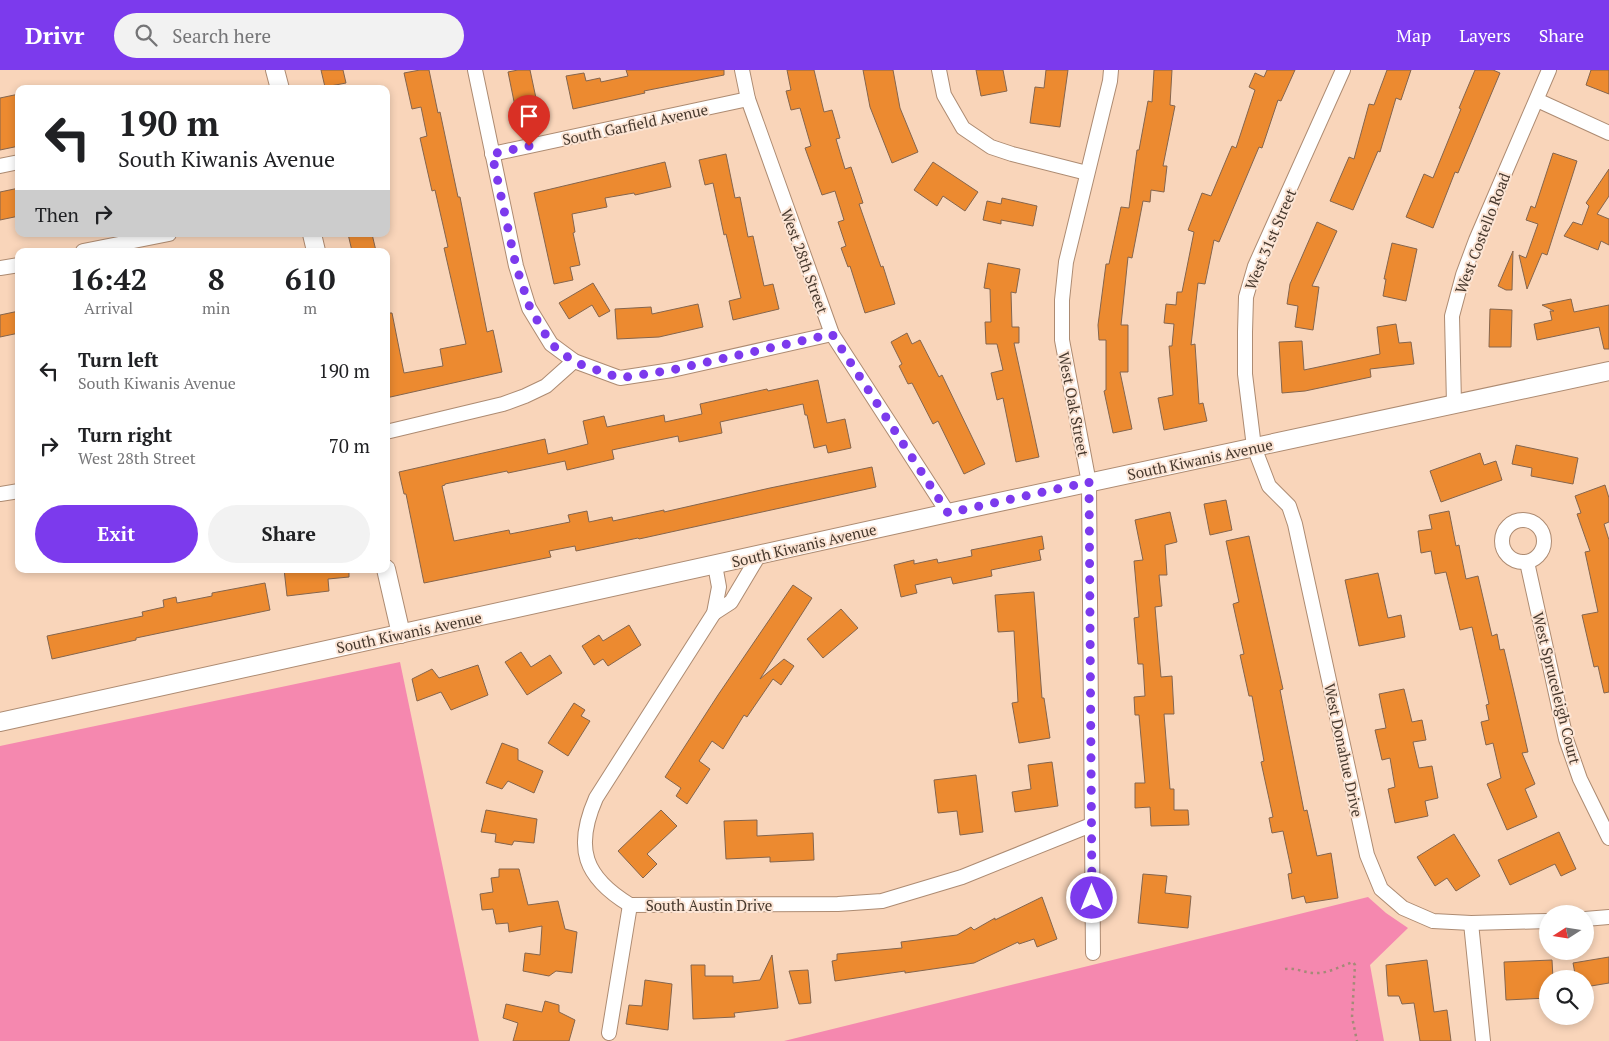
<!DOCTYPE html>
<html lang="en">
<head>
<meta charset="utf-8">
<style>
  body { margin:0; font-family:"PT Serif",serif; background:#f2f2f2; color:#202124; height:100vh; display:flex; flex-direction:column; font-size:19px; white-space:nowrap }
  * { box-sizing:border-box; margin:0 }
  p { font-size:16px; color:#757577 }
  .icon { flex:none; width:28px; height:28px; fill:none; stroke:currentColor; stroke-width:2; stroke-linecap:round; stroke-linejoin:round }
  .map { position:relative; flex:1; overflow:hidden }
  .drawer { position:absolute; left:15px; top:178px; width:375px; height:325px; display:flex; flex-direction:column; background:#fff; border-radius:10px; box-shadow:0 2px 8px #0003 }
  .drawer>* { flex:none }
  .hud { position:absolute; left:15px; top:15px; width:375px; height:152px; border-radius:10px; box-shadow:0 2px 8px #0003; background:#fff; color:#202124; overflow:hidden }
  .needle { width:32px; rotate:258deg }
  .buttons { position:absolute; left:1539px; top:835px; display:grid; gap:10px }
  .buttons a { display:grid; place-items:center; width:55px; height:55px; border-radius:50%; background:#fff; box-shadow:0 2px 8px #0003; font-size:25px }
  .pin { position:absolute; display:grid; place-items:center; width:42px; height:42px; color:#fff; margin:-51px -21px; border-radius:50% 50% 50% 0; rotate:-45deg; box-shadow:0 0 5px #0007 }
  .pin .icon { rotate:45deg }
  .me { position:absolute; width:55px; margin:-28px; rotate:0deg; stroke-linejoin:round; filter:drop-shadow(0 0 4px #0008) }
  .turn { display:flex; align-items:center; gap:18px; height:105px; padding:0 20px; font-size:22px }
  .turn .icon { width:65px; height:65px; stroke-width:2.5 }
  .turn b { display:block; font-size:35px; line-height:42px }
  .then { display:flex; align-items:center; height:48px; padding:0 20px; background:#0003; gap:10px; font-size:19px }
  .eta { display:flex; justify-content:space-evenly; align-items:center; height:85px; text-align:center }
  .eta b { font-size:30px; font-weight:800; line-height:35px }
  .primary-button { display:flex; gap:10px; margin-top:auto; padding:10px 20px }
  .primary-button a { flex:1; height:58px; border-radius:30px; background:#7c3aed; color:#fff; font-size:20px; font-weight:800; line-height:58px; text-align:center }
  .primary-button a+a { background:#f2f2f2; color:#202124 }
  ul { padding:0; list-style:none }
  li { display:flex; align-items:center; gap:15px; height:75px; padding:0 20px }
  li div { flex:1 }
  li b { display:block; font-size:19px }
  li em { font-style:normal }
  header { display:flex; align-items:center; gap:30px; box-sizing:border-box; height:70px; padding:0 25px; background:#7c3aed; color:#fff }
  header strong { font-size:24px }
  nav { display:flex; gap:28px; margin-inline-start:auto; font-size:18px }
  .search { width:350px; height:45px; background:#f2f2f2; display:flex; align-items:center; gap:12px; box-sizing:border-box; padding:0 18px; border-radius:28px; color:#757577; font-size:19px }
  .map>svg:first-child { display:block }
  .green { fill:#f588af }
  .building { fill:#ec8a30; stroke:#85654d }
  .lines { fill:none; stroke-linecap:round; stroke-linejoin:round }
  .minor-casing { stroke:#ad8b72; stroke-width:16 }
  .major-casing { stroke:#ad8b72; stroke-width:20 }
  .path { stroke:#a48a77; stroke-width:2.5; stroke-dasharray:2.5 4; stroke-linecap:butt }
  .minor { stroke:#fff; stroke-width:14 }
  .major { stroke:#fff; stroke-width:18 }
  .route { stroke:#7c3aed; stroke-width:9; stroke-dasharray:0 16.2 }
  .labels { text-anchor:middle; dominant-baseline:central; stroke-width:4; stroke-linejoin:round; paint-order:stroke }
  .street-label { font-size:15px; fill:#46382d; stroke:#fce5d5 }
</style>
</head>
<body>
<header>
<strong>Drivr</strong>
<div class="search"><svg class="icon" aria-label="search" viewBox="0 0 24 24"><circle cx="10" cy="10" r="6"/><path d="M15 15l6 6"/></svg>Search here</div>
<nav><a>Map</a><a>Layers</a><a>Share</a></nav>
</header>
<div class="map">
<svg width="1609" height="971" viewBox="0 0 1609 971">
  <rect width="100%" height="100%" fill="#f9d5ba"/>
  <!-- green -->
  <g class="green">
    <path d="M400,592L479,971H0V676Z"/>
    <path d="M1368,827L1386,843L1408,858L1370,895L1384,971H784Z"/>
  </g>
  <!-- building -->
  <g class="building">
    <path d="M321,0H343L346,13L325,17Z"/>
    <path d="M420,0H429L438,43L440,42L458,127H460L487,262L493,260L502,302L386,328V243H392L404,303L443,296L440,279L466,274L444,178L448,177L435,120L432,121L420,68L427,66L421,37L412,39L404,3Z"/>
    <path d="M518,0H530L540,47L518,51L508,2Z"/>
    <path d="M626,0H724V5L644,21L645,23L573,39L566,6L584,3L586,11L600,8L601,12L628,6Z"/>
    <path d="M787,0H814L824,42L832,40L840,68L836,69L845,99L851,97L863,133L859,134L881,197L883,196L895,234L865,243L850,196L848,197L841,178L846,176L838,152L844,150L835,121L822,125L805,78L811,76L800,38L791,40L786,21L791,20Z"/>
    <path d="M863,0H893L900,38L918,82L892,93L870,37Z"/>
    <path d="M976,0H1003L1007,21L981,26Z"/>
    <path d="M1046,0H1068L1060,57L1030,53L1035,17L1044,18Z"/>
    <path d="M1154,0H1172L1170,35L1175,36L1163,96H1167L1164,122L1151,120L1150,132L1143,131L1132,188L1128,187L1121,255H1128V302H1120L1132,359L1113,363L1104,321L1106,320V270H1099L1098,255L1106,194H1109L1121,137L1129,138L1137,80H1139L1148,31L1152,32Z"/>
    <path d="M1267,0H1295L1281,31L1278,30L1262,78L1259,77L1219,172L1214,170L1205,214L1198,213L1191,275L1195,274L1199,334L1203,333L1207,351L1164,360L1158,328L1173,325L1169,276H1172L1174,254L1164,253L1166,234L1176,235L1177,222H1182L1194,162L1188,160L1202,123L1211,126L1232,76L1236,78L1255,20L1249,17L1255,3L1264,7Z"/>
    <path d="M1387,0H1411L1401,30L1396,28L1380,82L1378,81L1353,140L1330,131L1349,87L1354,89L1369,34L1374,35Z"/>
    <path d="M1475,0H1493L1500,3L1458,103L1455,102L1433,158L1406,147L1424,104L1433,108L1461,39L1459,38Z"/>
    <path d="M1591,0H1609V24L1586,15Z"/>
    <path d="M19,24V76L0,80V28Z"/>
    <path d="M1553,83L1577,91L1547,185L1542,183L1527,219L1519,185L1526,188L1538,154L1526,150L1531,136L1535,138Z"/>
    <path d="M726,84L735,128L740,127L748,167L753,166L764,216L773,214L779,239L733,250L729,231L741,228L726,164L724,165L713,113L705,115L699,90Z"/>
    <path d="M665,92L671,117L635,125L634,123L605,128L607,137L572,144L575,162L573,163L580,195L570,197L573,210L554,214L534,123Z"/>
    <path d="M933,92L978,122L965,141L943,126L937,136L914,120Z"/>
    <path d="M1609,99V126L1597,144L1609,149V175L1601,171L1598,180L1564,166L1573,152L1582,155L1589,136L1586,133Z"/>
    <path d="M19,118V146L0,150V122Z"/>
    <path d="M1002,128L1037,136L1033,156L1001,150V154L983,150L987,131L1001,134Z"/>
    <path d="M1317,152L1337,161L1312,216L1319,217L1313,260L1295,257L1298,236L1287,234L1290,214Z"/>
    <path d="M348,164H372L376,181H352Z"/>
    <path d="M1392,173L1417,179L1406,231L1383,226L1386,209H1384Z"/>
    <path d="M1513,181L1512,220H1506L1498,216Z"/>
    <path d="M988,193L1020,199L1016,223L1011,222L1012,257H1019V273H1014L1039,387L1016,392L1003,328L997,330L991,303L1003,300L997,274H986L985,252H991L990,219L984,218Z"/>
    <path d="M593,213L610,241L599,247L592,235L569,249L559,233Z"/>
    <path d="M1571,229L1574,242L1609,235V279H1604L1599,257L1537,270L1534,254L1552,250L1550,241H1554L1542,235Z"/>
    <path d="M698,234L703,257L659,267L617,269L615,239L651,237L652,244Z"/>
    <path d="M1490,239L1512,240L1511,277H1489Z"/>
    <path d="M19,241V263L0,267V245Z"/>
    <path d="M1396,254L1399,273L1411,272L1414,294L1370,299L1371,307L1305,321L1282,323L1279,272L1302,271L1304,300L1380,284L1377,257Z"/>
    <path d="M907,263L912,274L920,270L939,307L942,305L985,394L964,404L938,351L933,354L912,313L908,314L899,296L902,294L891,272Z"/>
    <path d="M818,310L827,353L845,349L851,378L828,383L826,375L814,378L807,345H805L803,334L720,352L722,363L679,372L678,366L612,380L614,389L567,400L565,391L508,403L507,401L445,414V415L442,416L454,471L509,460L510,464L570,452L568,445L587,441L589,452L612,447L613,451L664,440V442L770,418L872,397L876,417L639,469L638,468L576,481L575,476L549,481L551,487L424,513L406,424H404L399,402L545,369L548,384L588,374L583,351L604,346L607,357L664,345L665,352L702,344L700,334L767,319L768,321Z"/>
    <path d="M1516,375L1578,388L1573,414L1531,406L1532,398L1512,394Z"/>
    <path d="M1480,383L1484,395L1496,391L1502,410L1441,432L1430,401Z"/>
    <path d="M1605,415L1609,428V452L1604,454L1609,470V622L1604,623L1598,596L1594,597L1582,545L1598,542L1585,482L1590,481L1577,444L1581,443L1575,426Z"/>
    <path d="M1226,430L1232,460L1210,465L1204,434Z"/>
    <path d="M1449,441L1456,476L1459,475L1466,509L1478,506L1492,566L1497,564L1500,580L1504,579L1528,682L1522,683L1535,714L1525,719L1537,747L1507,760L1487,714L1501,708L1493,673L1486,675L1481,652L1489,650L1486,635L1489,634L1472,557L1460,560L1446,502L1435,504L1431,481L1421,483L1418,461L1432,459L1429,445Z"/>
    <path d="M1170,442L1177,472L1165,475L1167,505H1159L1162,536L1155,537L1161,607L1172,606L1174,644H1164L1170,719H1174V740H1188L1189,755L1151,756L1150,737L1135,738V713H1145L1139,645H1135L1134,627L1145,626L1143,594H1138L1134,548L1139,547L1134,491L1143,490L1135,450Z"/>
    <path d="M1042,466L1044,479L1039,480L1041,490L991,500L992,506L953,514L951,507L915,515L917,523L901,527L894,495L914,490V494L937,489L938,493L972,486L971,480Z"/>
    <path d="M1249,466L1283,619L1280,620L1304,741L1307,740L1317,786L1331,783L1338,828L1306,833L1304,826L1292,829L1288,804L1292,803L1283,761L1272,763L1269,748L1273,747L1261,692L1264,691L1252,626H1249L1240,585L1244,584L1233,534L1239,532L1226,471Z"/>
    <path d="M284,499H349V507L328,509L329,521L287,526Z"/>
    <path d="M1378,503L1388,548L1401,545L1405,567L1359,576L1345,510Z"/>
    <path d="M265,513L270,540L136,568V570L52,589L47,566L143,546L142,542L164,537L163,530L176,527L177,533L212,526V523Z"/>
    <path d="M793,515L812,528L760,609L784,589L794,596L781,615L773,609L747,647L744,645L723,679L712,671L699,691L710,699L687,734L676,726L681,718L665,707L718,625Z"/>
    <path d="M1034,522L1042,628H1044L1050,668L1019,673L1012,633L1018,632L1014,561L998,562L995,525Z"/>
    <path d="M841,539L858,558L823,588L807,569Z"/>
    <path d="M629,555L641,575L608,596L603,589L594,595L582,576L599,565L603,571Z"/>
    <path d="M521,582L531,597L550,585L562,603L527,625L505,592Z"/>
    <path d="M478,595L488,625L451,640L441,622L417,631L412,609L432,599L439,608Z"/>
    <path d="M1404,619L1412,652L1422,650L1426,670L1413,672L1419,698L1432,696L1438,728L1425,731L1428,746L1395,753L1388,719L1395,717L1390,688L1382,690L1375,660L1386,658L1379,624Z"/>
    <path d="M574,633L585,640L581,646L590,651L568,686L548,673Z"/>
    <path d="M502,673L518,679V690L543,701L534,723L508,711L502,719L486,713Z"/>
    <path d="M1052,692L1058,736L1015,742L1012,722L1031,719L1028,695Z"/>
    <path d="M976,705L983,762L960,765L957,741L938,743L934,710Z"/>
    <path d="M486,740L537,749L534,773L514,771L512,775L495,772L496,764L481,762Z"/>
    <path d="M661,740L677,756L647,784L657,794L643,808L618,781Z"/>
    <path d="M757,750V766L813,763L814,790L770,792V787L726,789L724,751Z"/>
    <path d="M1559,762L1576,799L1561,806L1555,794L1510,815L1498,790Z"/>
    <path d="M1454,764L1480,806L1456,821L1447,808L1435,816L1417,787Z"/>
    <path d="M499,799H519L528,835L558,831L565,859L577,862L572,903L556,901L549,906L523,901L525,883L540,885L542,856L509,862L508,853L496,854L493,839L482,840L480,824L493,822L491,808L499,807Z"/>
    <path d="M1143,804L1167,806L1165,823L1191,826L1188,858L1138,853Z"/>
    <path d="M1042,827L1057,869L1037,877L1034,869L1019,874L1018,872L974,893L905,903V901L835,911L832,891L837,890V884L902,878L901,872L957,865L971,857L974,860L995,848V850Z"/>
    <path d="M772,885L778,938L734,943L735,947L693,949L691,895H705V906H733V913L760,910Z"/>
    <path d="M1609,887V913L1585,917V909H1576L1573,893Z"/>
    <path d="M1427,890L1434,942L1447,940L1451,971H1420L1414,933L1402,934L1399,926H1388L1386,895Z"/>
    <path d="M1552,890L1553,909H1548V928L1506,930L1504,892Z"/>
    <path d="M808,900L811,933L799,934L789,901Z"/>
    <path d="M645,910L672,914L668,960L626,954L629,935L642,936Z"/>
    <path d="M545,931L559,935V942L575,950L569,971H513L518,953L503,948L506,934L542,942Z"/>
  </g>
  <g class="lines">
    <!-- minor casing -->
    <g class="minor-casing">
      <g id="minor">
        <path d="M475,0L516,196L529,238L551,274L574,291L620,308L672,300L832,264"/>
        <path d="M742,0L748,29L832,264L948,443"/>
        <path d="M939,0L944,25L963,58L991,77L1012,84L1087,103"/>
        <path d="M1343,0L1255,196L1246,227L1245,262V304L1254,377L1269,416L1289,436L1295,454L1367,785L1381,819L1403,838L1433,851L1471,853L1548,851"/>
        <path d="M1537,30L1609,63"/>
        <path d="M492,84L748,29"/>
        <path d="M0,96L19,92"/>
        <path d="M83,181L169,164"/>
        <path d="M0,198L19,195"/>
        <path d="M1454,334L1452,246L1463,205L1476,170L1549,0"/>
        <path d="M386,362L503,334L525,326L546,316L574,291"/>
        <path d="M0,424L19,421"/>
        <circle cx="1523" cy="471" r="21"/>
        <path d="M1527,492L1566,669L1580,709L1609,768"/>
        <path d="M715,495L719,517L714,543L596,728C574,778 584,807 630,835L838,834L882,831L962,807L1091,755"/>
        <path d="M714,543L731,532L759,485"/>
        <path d="M1585,849L1609,847"/>
        <path d="M1471,853L1483,971"/>
        <path d="M1093,883L1089,413L1062,270V230L1066,192L1110,11L1111,0"/>
        <path d="M609,963L630,835"/>
      </g>
    </g>
    <!-- major casing -->
    <g class="major-casing">
      <g id="major">
        <path d="M275,0L280,19"/>
        <path d="M312,164L316,181"/>
        <path d="M386,499L401,564"/>
        <path d="M0,652L948,443L1609,301"/>
      </g>
    </g>
    <!-- path -->
    <path class="path" d="M1285,899C1296,897 1306,904 1317,903C1329,903 1341,896 1353,892L1355,895L1352,947L1357,971"/>
    <!-- minor -->
    <use href="#minor" class="minor"/>
    <!-- major -->
    <use href="#major" class="major"/>
  </g>
  <g class="lines">
    <!-- route -->
    <path class="route" d="M529,76L492,84L516,196L530,238L551,274L574,292L620,308L672,300L832,264L948,443L1089,412L1092,828"/>
  </g>
  <g class="labels">
    <!-- street labels -->
    <g class="street-label">
      <text transform="translate(635 54) rotate(-12)">South Garfield Avenue</text>
      <text transform="translate(1482 163) rotate(-69)">West Costello Road</text>
      <text transform="translate(1270 169) rotate(-67)">West 31st Street</text>
      <text transform="translate(805 191) rotate(70)">West 28th Street</text>
      <text transform="translate(1074 334) rotate(79)">West Oak Street</text>
      <text transform="translate(1200 389) rotate(-12)">South Kiwanis Avenue</text>
      <text transform="translate(804 475) rotate(-13)">South Kiwanis Avenue</text>
      <text transform="translate(409 562) rotate(-12)">South Kiwanis Avenue</text>
      <text transform="translate(1557 618) rotate(76)">West Spruceleigh Court</text>
      <text transform="translate(1344 680) rotate(78)">West Donahue Drive</text>
      <text x="709" y="835">South Austin Drive</text>
    </g>
  </g>
</svg>
<div class="buttons">
<a><svg class="needle" viewBox="-14 -14 28 28"><path d="M0-13l5 13h-10z" fill="#e53935"/><path d="M0 13l5-13h-10z" fill="#757577"/></svg></a>
<a><svg class="icon" aria-label="search" viewBox="0 0 24 24"><circle cx="10" cy="10" r="6"/><path d="M15 15l6 6"/></svg></a>
</div>
<div class="pin" style="left:529px;top:76px;background:#d93025"><svg class="icon" aria-label="arrive" viewBox="0 0 24 24"><path d="M6 21V4h12l-3 4 3 4H6"/></svg></div>
<svg class="me" style="left:1092px;top:828px" viewBox="-20 -20 40 40"><circle r="17" fill="#7c3aed" stroke="#fff" stroke-width="3"/><path d="M0-11L8 9 0 5-8 9z" fill="#fff"/></svg>
<div class="hud">
<div class="turn"><svg class="icon" aria-label="left" viewBox="0 0 24 24"><path d="M17 20v-9H6M10 6l-5 5 5 5"/></svg><div><b>190 m</b>South Kiwanis Avenue</div></div>
<div class="then">Then<svg class="icon" aria-label="right" viewBox="0 0 24 24"><path d="M7 20v-9h11M14 6l5 5-5 5"/></svg></div>
</div>
<section class="drawer">
<div class="eta">
<div><b>16:42</b><p>Arrival</p></div>
<div><b>8</b><p>min</p></div>
<div><b>610</b><p>m</p></div>
</div>
<ul>
<li><svg class="icon" aria-label="left" viewBox="0 0 24 24"><path d="M17 20v-9H6M10 6l-5 5 5 5"/></svg><div><b>Turn left</b><p>South Kiwanis Avenue</p></div><em>190 m</em></li>
<li><svg class="icon" aria-label="right" viewBox="0 0 24 24"><path d="M7 20v-9h11M14 6l5 5-5 5"/></svg><div><b>Turn right</b><p>West 28th Street</p></div><em>70 m</em></li>
</ul>
<div class="primary-button"><a>Exit</a><a>Share</a></div>
</section>
</div>
</body>
</html>
